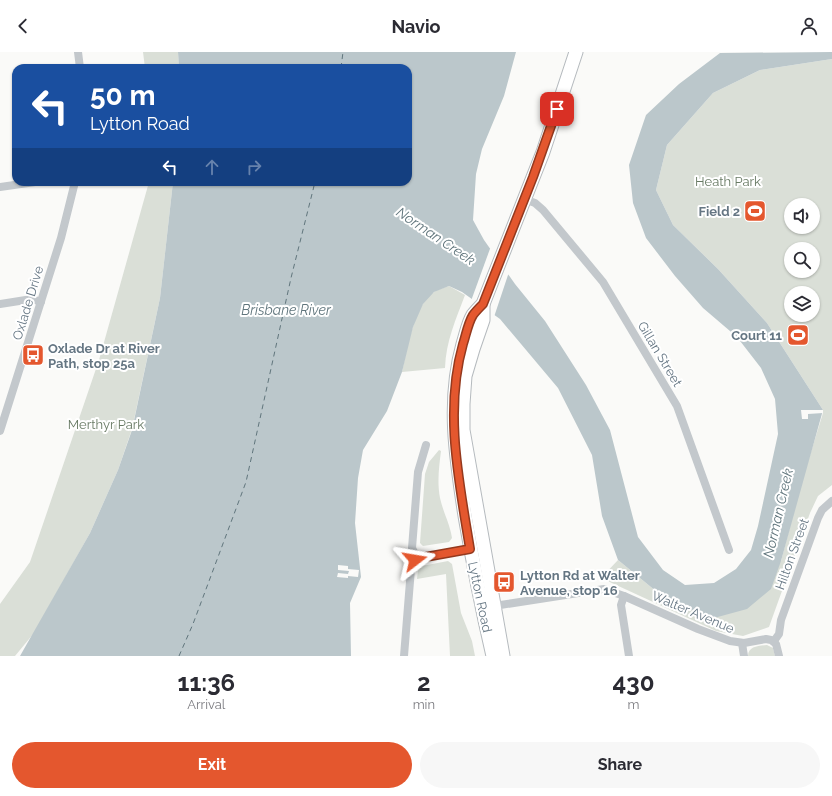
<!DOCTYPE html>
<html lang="en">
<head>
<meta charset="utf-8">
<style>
  body { margin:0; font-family:Raleway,sans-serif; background:#f7f7f7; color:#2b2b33; height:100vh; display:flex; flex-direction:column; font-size:15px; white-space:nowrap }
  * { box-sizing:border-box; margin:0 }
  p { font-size:13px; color:#7c7c81 }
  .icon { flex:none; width:22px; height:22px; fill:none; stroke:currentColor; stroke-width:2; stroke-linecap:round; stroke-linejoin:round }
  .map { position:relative; height:604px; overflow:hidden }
  .panel { display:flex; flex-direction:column; background:#fff; flex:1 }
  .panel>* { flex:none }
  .top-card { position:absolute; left:12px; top:12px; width:400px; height:122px; border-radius:12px; box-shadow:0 1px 3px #0004; background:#1a4fa0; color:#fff; overflow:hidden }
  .fabs { position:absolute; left:784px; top:146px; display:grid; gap:8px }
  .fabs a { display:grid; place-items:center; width:36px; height:36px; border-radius:50%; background:#fff; box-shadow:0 1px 3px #0004; font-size:20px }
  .pin { position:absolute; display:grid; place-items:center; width:34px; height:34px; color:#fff; margin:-17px; border-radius:8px; box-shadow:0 2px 6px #0006 }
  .me { position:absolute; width:44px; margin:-22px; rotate:76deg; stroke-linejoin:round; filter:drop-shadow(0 0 3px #0008) }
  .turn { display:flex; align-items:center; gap:14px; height:84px; padding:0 12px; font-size:18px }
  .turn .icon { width:52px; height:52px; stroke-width:2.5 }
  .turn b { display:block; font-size:28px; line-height:34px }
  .lanes { display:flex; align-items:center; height:38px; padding:0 12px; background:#0003; justify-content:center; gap:20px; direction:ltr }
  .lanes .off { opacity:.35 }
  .eta { display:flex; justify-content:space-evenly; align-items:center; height:68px; text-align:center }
  .eta b { font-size:24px; font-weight:700; line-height:28px }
  .button { display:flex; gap:8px; margin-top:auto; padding:8px 12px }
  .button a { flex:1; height:46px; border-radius:24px; background:#e4572e; color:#fff; font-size:16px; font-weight:700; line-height:46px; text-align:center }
  .button a+a { background:#f7f7f7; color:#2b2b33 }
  header { display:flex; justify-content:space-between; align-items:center; height:52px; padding:0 12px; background:#fff; font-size:18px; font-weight:700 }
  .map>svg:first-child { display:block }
  .green { fill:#dadfd7; fill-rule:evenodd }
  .water { fill:#bbc7cb }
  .pier { fill:#fafaf8 }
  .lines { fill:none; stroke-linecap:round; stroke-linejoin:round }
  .ferry { stroke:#60757c; stroke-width:1; stroke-dasharray:5 4; stroke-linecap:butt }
  .primary-casing { stroke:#b5babe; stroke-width:15 }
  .minor { stroke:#c3c8cc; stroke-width:8 }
  .primary { stroke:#fff; stroke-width:13 }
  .route-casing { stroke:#94391e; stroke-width:10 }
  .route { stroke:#e4572e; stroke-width:7 }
  .labels { text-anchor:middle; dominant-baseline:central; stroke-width:4; stroke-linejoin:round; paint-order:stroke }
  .park-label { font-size:13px; fill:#687a64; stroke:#fff }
  .poi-label { font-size:13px; font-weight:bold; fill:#657683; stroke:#fff; text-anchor:end }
  .street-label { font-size:13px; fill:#657683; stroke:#fff }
  .water-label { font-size:14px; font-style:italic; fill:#60757c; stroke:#fff }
</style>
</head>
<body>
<header><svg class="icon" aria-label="back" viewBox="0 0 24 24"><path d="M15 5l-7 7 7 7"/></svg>Navio<svg class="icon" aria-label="person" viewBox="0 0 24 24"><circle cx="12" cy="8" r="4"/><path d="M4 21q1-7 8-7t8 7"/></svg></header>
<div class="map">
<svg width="832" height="604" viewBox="0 0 832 604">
  <rect width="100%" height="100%" fill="#fafaf8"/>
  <!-- green -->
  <g class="green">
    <path d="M143,0H178L179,15L177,16H145Z"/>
    <path d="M832,7V433L818,444L810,461L769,575L743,584L716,579L601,526L618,508L668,549L781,509L802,429L823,361V358L767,271L718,217L673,173L656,138L667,93L713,41L760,18ZM791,153H813V175H791ZM791,197H813V219H791ZM791,241H813V263H791Z"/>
    <path d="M149,130H173L160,246L132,377L118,418L90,481L34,581L15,604H0V552L30,510L99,308Z"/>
    <path d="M449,234L465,243C456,267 446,289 445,316L402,320C407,299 414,252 434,240C438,237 444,236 449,234Z"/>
    <path d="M439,398L441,399C439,415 437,430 440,446C443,460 450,472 452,486L449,490L423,494L420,491L425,422L429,410Z"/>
    <path d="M448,509L452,512L461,561L472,589L475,604H450L446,522L417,527L418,518L422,514Z"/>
    <path d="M767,593L773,596L775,604H748C748,594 759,594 767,593Z"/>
  </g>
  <!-- water -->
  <path class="water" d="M178,0H516L504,44L482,97L476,122L473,168L484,188L515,232L545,269L586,333L610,378L638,485L663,518L685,533L714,531L736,517L751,498L758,474L778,382L775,347L761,316L737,285L703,256L675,224L646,186L633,151L629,113L646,63L679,32L720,1L832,0V7L760,18L713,41L667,93L656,138L673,173L718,217L767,271L823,358L781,509L771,537L747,557L714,566L668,549L618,508L602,464L592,403L558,336L500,267L462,240L449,234L434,240L423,252L413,275L402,320L387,359L363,398L358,426L355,471L361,525L350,551L351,604H20L90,481L118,418L132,378L160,246L173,130H408V16H179Z"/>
  <!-- pier -->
  <g class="pier">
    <path d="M491,194L509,220L494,265L471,249Z"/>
    <path d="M801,358H823V361L808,362V367H802Z"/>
    <path d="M338,513L348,514V517L359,518L358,525L348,524V526L337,525L338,521L348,522L349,519L338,518Z"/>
  </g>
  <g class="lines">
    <!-- ferry -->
    <g class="ferry">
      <path d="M341,16L343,0"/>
      <path d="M179,604L193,572L246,430L291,226L315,130"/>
    </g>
    <!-- primary casing -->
    <g class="primary-casing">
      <g id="primary">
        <path d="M483,252V268L473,297L465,324L463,352V378L503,604"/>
        <path d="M493,604C482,557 473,511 465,464C456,406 447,349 463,292C466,283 468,271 473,263C476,259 480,255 483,252L543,100L576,0"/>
      </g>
    </g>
    <!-- minor -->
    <g class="minor">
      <path d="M78,0L80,16"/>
      <path d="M0,135L35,130"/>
      <path d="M524,147L535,151L543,158L603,230L677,354L729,498"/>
      <path d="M0,252L32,247L41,250"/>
      <path d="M0,379L61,186L75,130"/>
      <path d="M417,507L475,496"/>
      <path d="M624,544L621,553L629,604"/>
      <path d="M494,554L604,537L624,544L698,577L730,589L744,591L766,587L771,588L776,592L779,604"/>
      <path d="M774,589L779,582L781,568L818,466L822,458L832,449"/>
      <path d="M742,591L744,604"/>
      <path d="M404,604L411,517L413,511L417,507L412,496L418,420L426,393"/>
    </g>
    <!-- primary -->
    <use href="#primary" class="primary"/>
  </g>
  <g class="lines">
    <!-- route casing -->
    <g class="route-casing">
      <path id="route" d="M415,508L420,506L470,497C459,429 444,359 463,292C466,283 468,271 473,263C476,259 480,255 483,252L533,125L557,57"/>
    </g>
    <!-- route -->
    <use href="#route" class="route"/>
  </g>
  <!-- icons -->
  <defs>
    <g id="stadium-square" transform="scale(1.15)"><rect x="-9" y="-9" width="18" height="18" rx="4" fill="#e4572e" stroke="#fff"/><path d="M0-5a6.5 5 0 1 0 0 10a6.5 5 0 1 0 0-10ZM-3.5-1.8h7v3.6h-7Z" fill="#fff"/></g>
    <g id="bus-square" transform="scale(1.15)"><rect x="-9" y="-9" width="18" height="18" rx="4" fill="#e4572e" stroke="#fff"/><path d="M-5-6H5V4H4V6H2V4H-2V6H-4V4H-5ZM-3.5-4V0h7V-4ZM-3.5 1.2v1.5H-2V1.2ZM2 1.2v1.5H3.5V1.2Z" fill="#fff"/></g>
  </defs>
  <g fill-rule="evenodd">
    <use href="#stadium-square" x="755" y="159"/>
    <use href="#stadium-square" x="798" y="283"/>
    <use href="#bus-square" x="33" y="303"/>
    <use href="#bus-square" x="504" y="530"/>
  </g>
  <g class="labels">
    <!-- park labels -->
    <g class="park-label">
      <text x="728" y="129">Heath Park</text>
      <text x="106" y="372">Merthyr Park</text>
    </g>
    <!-- poi labels -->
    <g class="poi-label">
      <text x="740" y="159">Field 2</text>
      <text x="782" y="283">Court 11</text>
      <text x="48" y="296" text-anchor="start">Oxlade Dr at River<tspan x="48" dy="15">Path, stop 25a</tspan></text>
      <text x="520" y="523" text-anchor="start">Lytton Rd at Walter<tspan x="520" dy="15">Avenue, stop 16</tspan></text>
    </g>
    <!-- street labels -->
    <g class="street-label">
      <text transform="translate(28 251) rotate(-73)">Oxlade Drive</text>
      <text transform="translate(660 302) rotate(59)">Gillan Street</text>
      <text transform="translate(792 502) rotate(-70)">Hilton Street</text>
      <text transform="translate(480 545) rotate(78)">Lytton Road</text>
      <text transform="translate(693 560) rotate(23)">Walter Avenue</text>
    </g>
    <!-- water labels -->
    <g class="water-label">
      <text transform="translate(436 184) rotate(34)">Norman Creek</text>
      <text x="286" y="258">Brisbane River</text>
      <text transform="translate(778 461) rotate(-77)">Norman Creek</text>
    </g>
  </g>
</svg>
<div class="fabs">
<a><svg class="icon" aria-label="sound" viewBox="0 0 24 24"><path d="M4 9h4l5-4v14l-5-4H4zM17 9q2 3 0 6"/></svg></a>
<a><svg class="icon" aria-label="search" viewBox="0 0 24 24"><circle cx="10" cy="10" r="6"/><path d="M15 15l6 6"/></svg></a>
<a><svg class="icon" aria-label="layers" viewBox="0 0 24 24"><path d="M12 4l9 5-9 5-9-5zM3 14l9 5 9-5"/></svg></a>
</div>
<div class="pin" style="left:557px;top:57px;background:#d93025"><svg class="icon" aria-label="arrive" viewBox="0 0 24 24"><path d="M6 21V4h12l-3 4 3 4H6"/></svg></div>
<svg class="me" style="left:415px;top:508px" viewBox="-20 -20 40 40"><path d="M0-17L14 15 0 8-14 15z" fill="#e4572e" stroke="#fff" stroke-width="4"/></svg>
<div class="top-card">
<div class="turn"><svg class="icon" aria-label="left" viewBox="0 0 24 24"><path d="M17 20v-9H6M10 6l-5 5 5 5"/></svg><div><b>50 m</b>Lytton Road</div></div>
<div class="lanes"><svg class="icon" aria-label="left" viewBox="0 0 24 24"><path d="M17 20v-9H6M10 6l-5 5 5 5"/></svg><svg class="icon off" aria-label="ahead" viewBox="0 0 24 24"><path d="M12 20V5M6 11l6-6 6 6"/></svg><svg class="icon off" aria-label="right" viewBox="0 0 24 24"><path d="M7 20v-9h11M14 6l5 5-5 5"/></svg></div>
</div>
</div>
<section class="panel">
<div class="eta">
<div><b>11:36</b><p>Arrival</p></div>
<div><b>2</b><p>min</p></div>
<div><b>430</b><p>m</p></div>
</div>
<div class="button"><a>Exit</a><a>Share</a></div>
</section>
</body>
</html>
